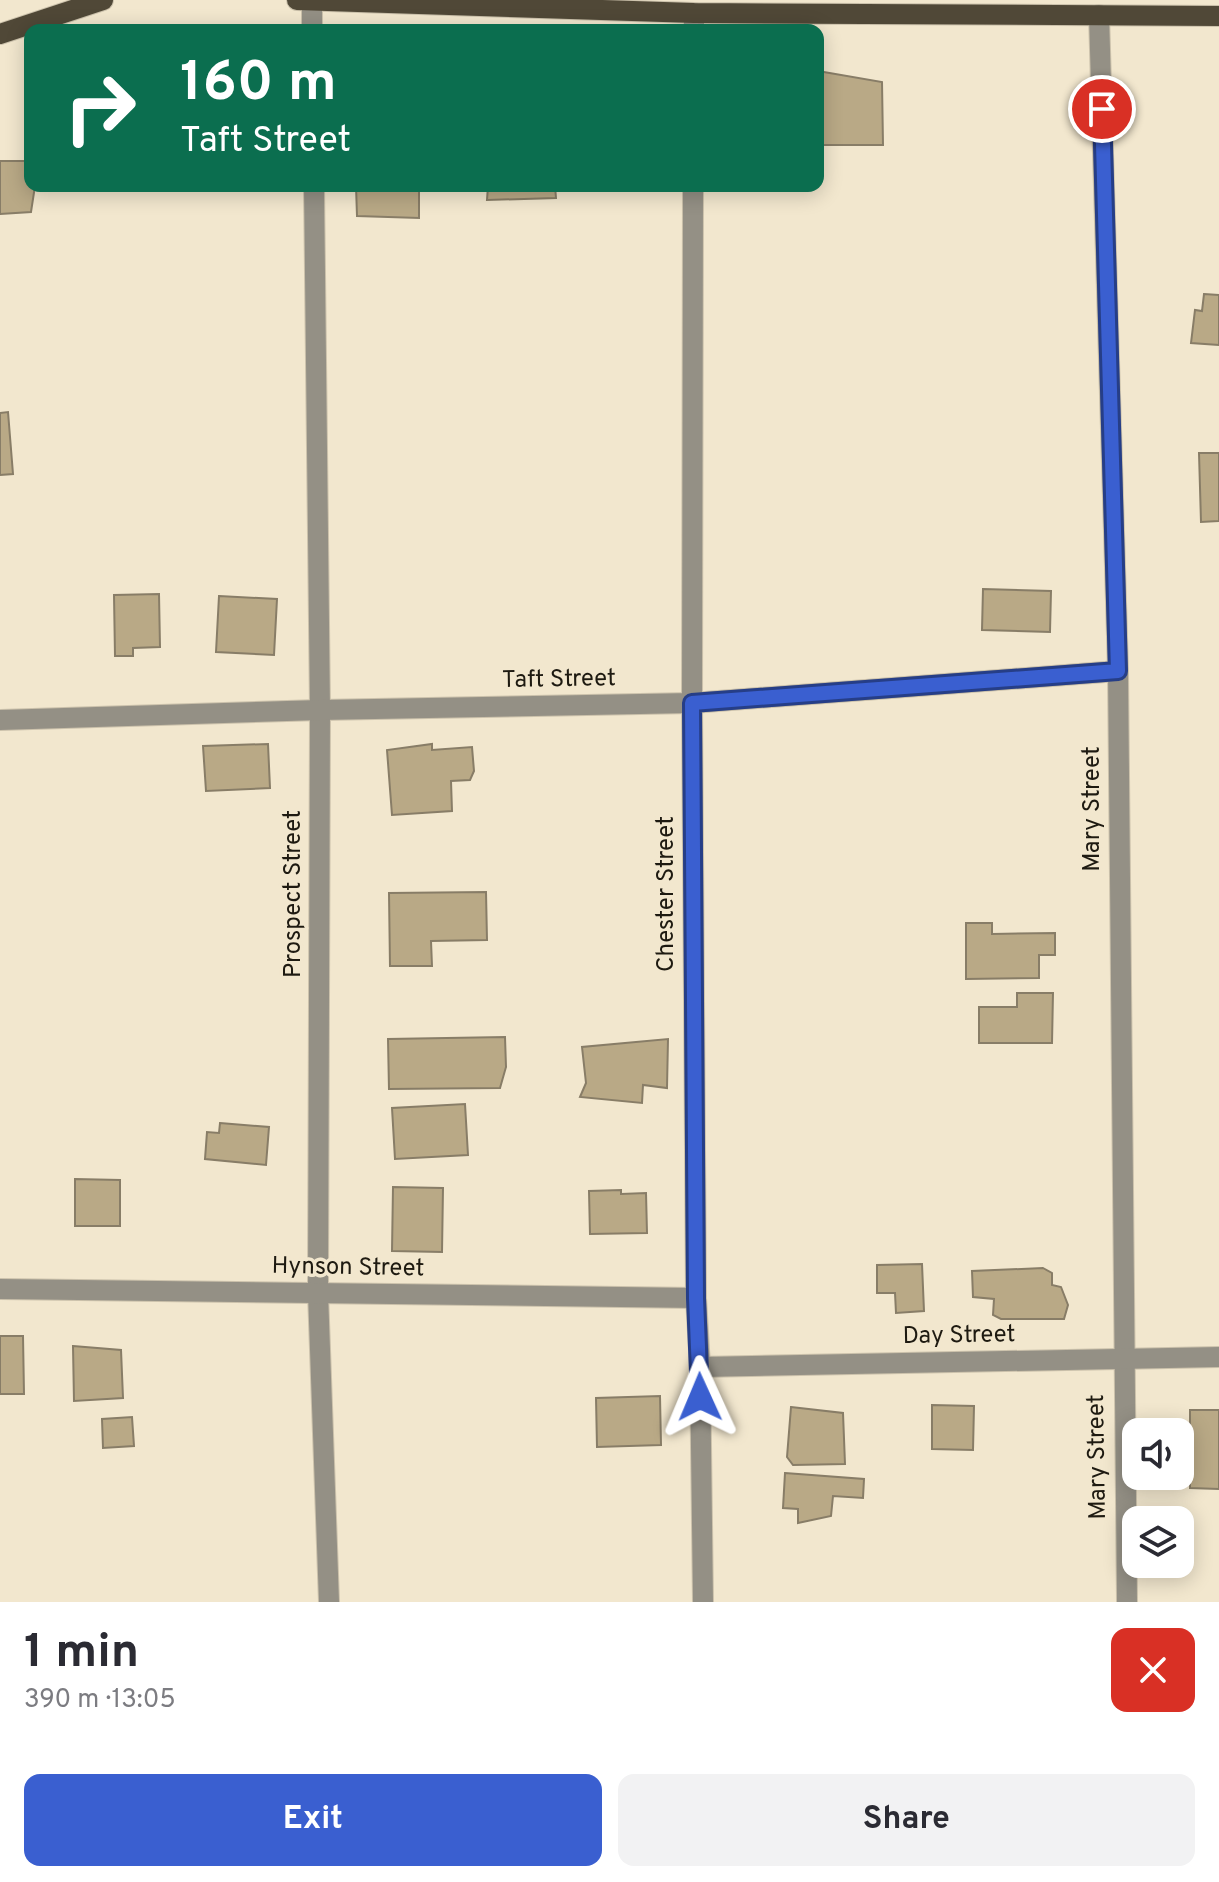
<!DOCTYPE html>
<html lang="en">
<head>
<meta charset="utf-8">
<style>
  body { margin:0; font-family:Overpass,sans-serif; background:#f2f2f3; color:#2b2b33; height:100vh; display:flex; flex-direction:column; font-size:30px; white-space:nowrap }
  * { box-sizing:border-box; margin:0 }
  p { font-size:26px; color:#7c7c81 }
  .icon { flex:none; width:44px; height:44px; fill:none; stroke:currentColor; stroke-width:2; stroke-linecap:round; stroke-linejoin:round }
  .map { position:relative; height:1602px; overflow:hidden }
  .side { display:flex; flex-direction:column; background:#fff; flex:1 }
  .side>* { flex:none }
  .banner { position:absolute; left:24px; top:24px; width:800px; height:168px; border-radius:16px; box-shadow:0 4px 20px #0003; background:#0b6e4f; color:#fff; overflow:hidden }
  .controls { position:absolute; left:1122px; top:1418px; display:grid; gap:16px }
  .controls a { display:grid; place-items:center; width:72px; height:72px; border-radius:16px; background:#fff; box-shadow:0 4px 20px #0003; font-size:40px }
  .pin { position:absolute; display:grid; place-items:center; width:68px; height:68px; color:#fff; margin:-34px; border:4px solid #fff; border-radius:50%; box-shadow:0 2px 8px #0007 }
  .me { position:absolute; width:88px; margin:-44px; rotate:359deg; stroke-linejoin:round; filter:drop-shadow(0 0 6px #0008) }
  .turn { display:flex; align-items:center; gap:28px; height:168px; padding:0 24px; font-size:36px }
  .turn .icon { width:104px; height:104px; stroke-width:2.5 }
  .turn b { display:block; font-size:56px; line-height:68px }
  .round { display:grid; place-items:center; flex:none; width:84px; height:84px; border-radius:16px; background:#f2f2f3 }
  .summary { display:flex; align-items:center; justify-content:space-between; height:136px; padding:0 24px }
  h1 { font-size:48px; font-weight:700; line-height:60px }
  .action { display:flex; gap:16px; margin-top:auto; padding:16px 24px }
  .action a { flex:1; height:92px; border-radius:16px; background:#3a5fd0; color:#fff; font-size:32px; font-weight:700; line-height:92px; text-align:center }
  .action a+a { background:#f2f2f3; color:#2b2b33 }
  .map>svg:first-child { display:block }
  .building { fill:#b9a986; stroke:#887d67; stroke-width:2 }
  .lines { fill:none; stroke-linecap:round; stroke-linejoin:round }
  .minor-casing { stroke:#ccc2ac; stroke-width:22 }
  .major-casing { stroke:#ccc2ac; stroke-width:22 }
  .minor { stroke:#949085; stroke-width:20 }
  .major { stroke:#504837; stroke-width:20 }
  .route-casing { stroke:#263e87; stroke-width:20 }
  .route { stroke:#3a5fd0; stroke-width:14 }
  .labels { text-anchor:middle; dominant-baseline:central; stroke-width:7; stroke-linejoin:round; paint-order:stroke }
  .street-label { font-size:24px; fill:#1e1a11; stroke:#f2e7ce }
</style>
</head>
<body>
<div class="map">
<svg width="1219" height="1602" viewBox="0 0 1219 1602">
  <rect width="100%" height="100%" fill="#f2e7ce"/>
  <!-- building -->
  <g class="building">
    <path d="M818,71L882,82L883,145H818Z"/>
    <path d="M0,161H28L30,186H35L31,212L0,214Z"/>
    <path d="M356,186H419V218L357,216Z"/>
    <path d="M488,186H555L556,198L487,200Z"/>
    <path d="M1204,294L1219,295V345L1191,343L1195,310L1202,311Z"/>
    <path d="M8,412L13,474L0,475V413Z"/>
    <path d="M1199,453H1219V521L1201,522Z"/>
    <path d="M983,589L1051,591L1050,632L982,630Z"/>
    <path d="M159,594L160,647L133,648V656H115L114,595Z"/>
    <path d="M219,596L277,599L274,655L216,652Z"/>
    <path d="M268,744L270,788L206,791L203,746Z"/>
    <path d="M432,744V750L472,747L474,771L470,780L451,781L452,811L392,815L387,750Z"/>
    <path d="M486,892L487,940L431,941L432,966H390L389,893Z"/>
    <path d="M966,923H992V934L1055,933V955H1039V978L966,979Z"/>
    <path d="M1017,993H1053L1052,1043H979V1007H1017Z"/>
    <path d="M505,1037L506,1067L500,1088L389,1089L388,1039Z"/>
    <path d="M668,1039L667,1088L643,1085L642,1103L580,1097L586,1083L582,1047Z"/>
    <path d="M465,1104L468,1155L395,1159L392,1108Z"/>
    <path d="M220,1123L269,1127L266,1165L205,1159L207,1132L219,1133Z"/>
    <path d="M75,1179L120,1180V1226H75Z"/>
    <path d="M393,1187L443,1188L442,1252L392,1251Z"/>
    <path d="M621,1190V1194L646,1193L647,1233L590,1234L589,1191Z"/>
    <path d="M922,1264L924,1311L896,1313L895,1293H877V1265Z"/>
    <path d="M1043,1268L1052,1273V1285L1061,1287L1068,1305L1064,1319H1001L993,1315L994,1299L973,1297L972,1271Z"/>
    <path d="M0,1336H23L24,1394H0Z"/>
    <path d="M73,1346L121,1350L123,1398L74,1401Z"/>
    <path d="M660,1396L661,1445L597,1447L596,1398Z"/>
    <path d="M932,1405L974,1406L973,1450L932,1449Z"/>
    <path d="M791,1407L843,1413L845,1464L793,1465L787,1457Z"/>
    <path d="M1190,1410H1219V1489L1190,1488Z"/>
    <path d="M132,1417L134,1446L103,1448L102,1419Z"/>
    <path d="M785,1473L864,1479L863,1498L833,1496L831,1516L798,1523V1509L783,1508Z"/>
  </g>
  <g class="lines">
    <!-- minor casing -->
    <g class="minor-casing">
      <g id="minor">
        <path d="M312,1V30"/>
        <path d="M1099,15L1118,671L1127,1602"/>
        <path d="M694,30V13"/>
        <path d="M314,186L320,710L318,1293L329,1602"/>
        <path d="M693,186L692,703L696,1298L700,1367L703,1602"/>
        <path d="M0,720L320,710L692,703L1118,671"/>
        <path d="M0,1289L696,1298"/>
        <path d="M700,1367L1219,1357"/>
      </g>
    </g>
    <!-- major casing -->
    <g class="major-casing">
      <g id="major">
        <path d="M297,0L694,13L1219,16"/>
        <path d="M0,34L103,0"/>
      </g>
    </g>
    <!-- minor -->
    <use href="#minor" class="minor"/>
    <!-- major -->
    <use href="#major" class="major"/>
  </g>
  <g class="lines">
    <!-- route casing -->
    <g class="route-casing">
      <path id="route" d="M700,1397L696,1298L692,703L1118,671L1102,109"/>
    </g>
    <!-- route -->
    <use href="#route" class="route"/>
  </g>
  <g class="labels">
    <!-- street labels -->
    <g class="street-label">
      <text transform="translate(559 680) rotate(-1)">Taft Street</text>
      <text transform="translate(1093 809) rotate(-90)">Mary Street</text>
      <text transform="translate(294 894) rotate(-90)">Prospect Street</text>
      <text transform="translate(667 894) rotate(-90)">Chester Street</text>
      <text transform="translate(348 1268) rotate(1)">Hynson Street</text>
      <text transform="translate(959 1336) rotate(-1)">Day Street</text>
      <text transform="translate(1098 1457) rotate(-91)">Mary Street</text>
    </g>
  </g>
</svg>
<div class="controls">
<a><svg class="icon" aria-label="sound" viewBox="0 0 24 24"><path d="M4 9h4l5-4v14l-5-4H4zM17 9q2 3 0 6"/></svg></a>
<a><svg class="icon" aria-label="layers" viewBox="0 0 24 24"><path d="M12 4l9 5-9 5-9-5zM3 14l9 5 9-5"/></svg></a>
</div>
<div class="pin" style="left:1102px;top:109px;background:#d93025"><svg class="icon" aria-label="arrive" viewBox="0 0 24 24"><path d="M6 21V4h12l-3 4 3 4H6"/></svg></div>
<svg class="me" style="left:700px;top:1397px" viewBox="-20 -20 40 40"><path d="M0-17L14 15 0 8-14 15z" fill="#3a5fd0" stroke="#fff" stroke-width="4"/></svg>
<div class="banner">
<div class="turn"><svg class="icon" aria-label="right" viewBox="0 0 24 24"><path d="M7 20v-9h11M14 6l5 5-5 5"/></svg><div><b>160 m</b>Taft Street</div></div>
</div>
</div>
<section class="side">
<div class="summary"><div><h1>1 min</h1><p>390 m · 13:05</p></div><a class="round" style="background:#d93025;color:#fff"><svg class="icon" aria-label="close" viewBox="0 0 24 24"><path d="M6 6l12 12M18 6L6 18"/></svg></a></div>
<div class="action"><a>Exit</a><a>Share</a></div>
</section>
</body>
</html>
